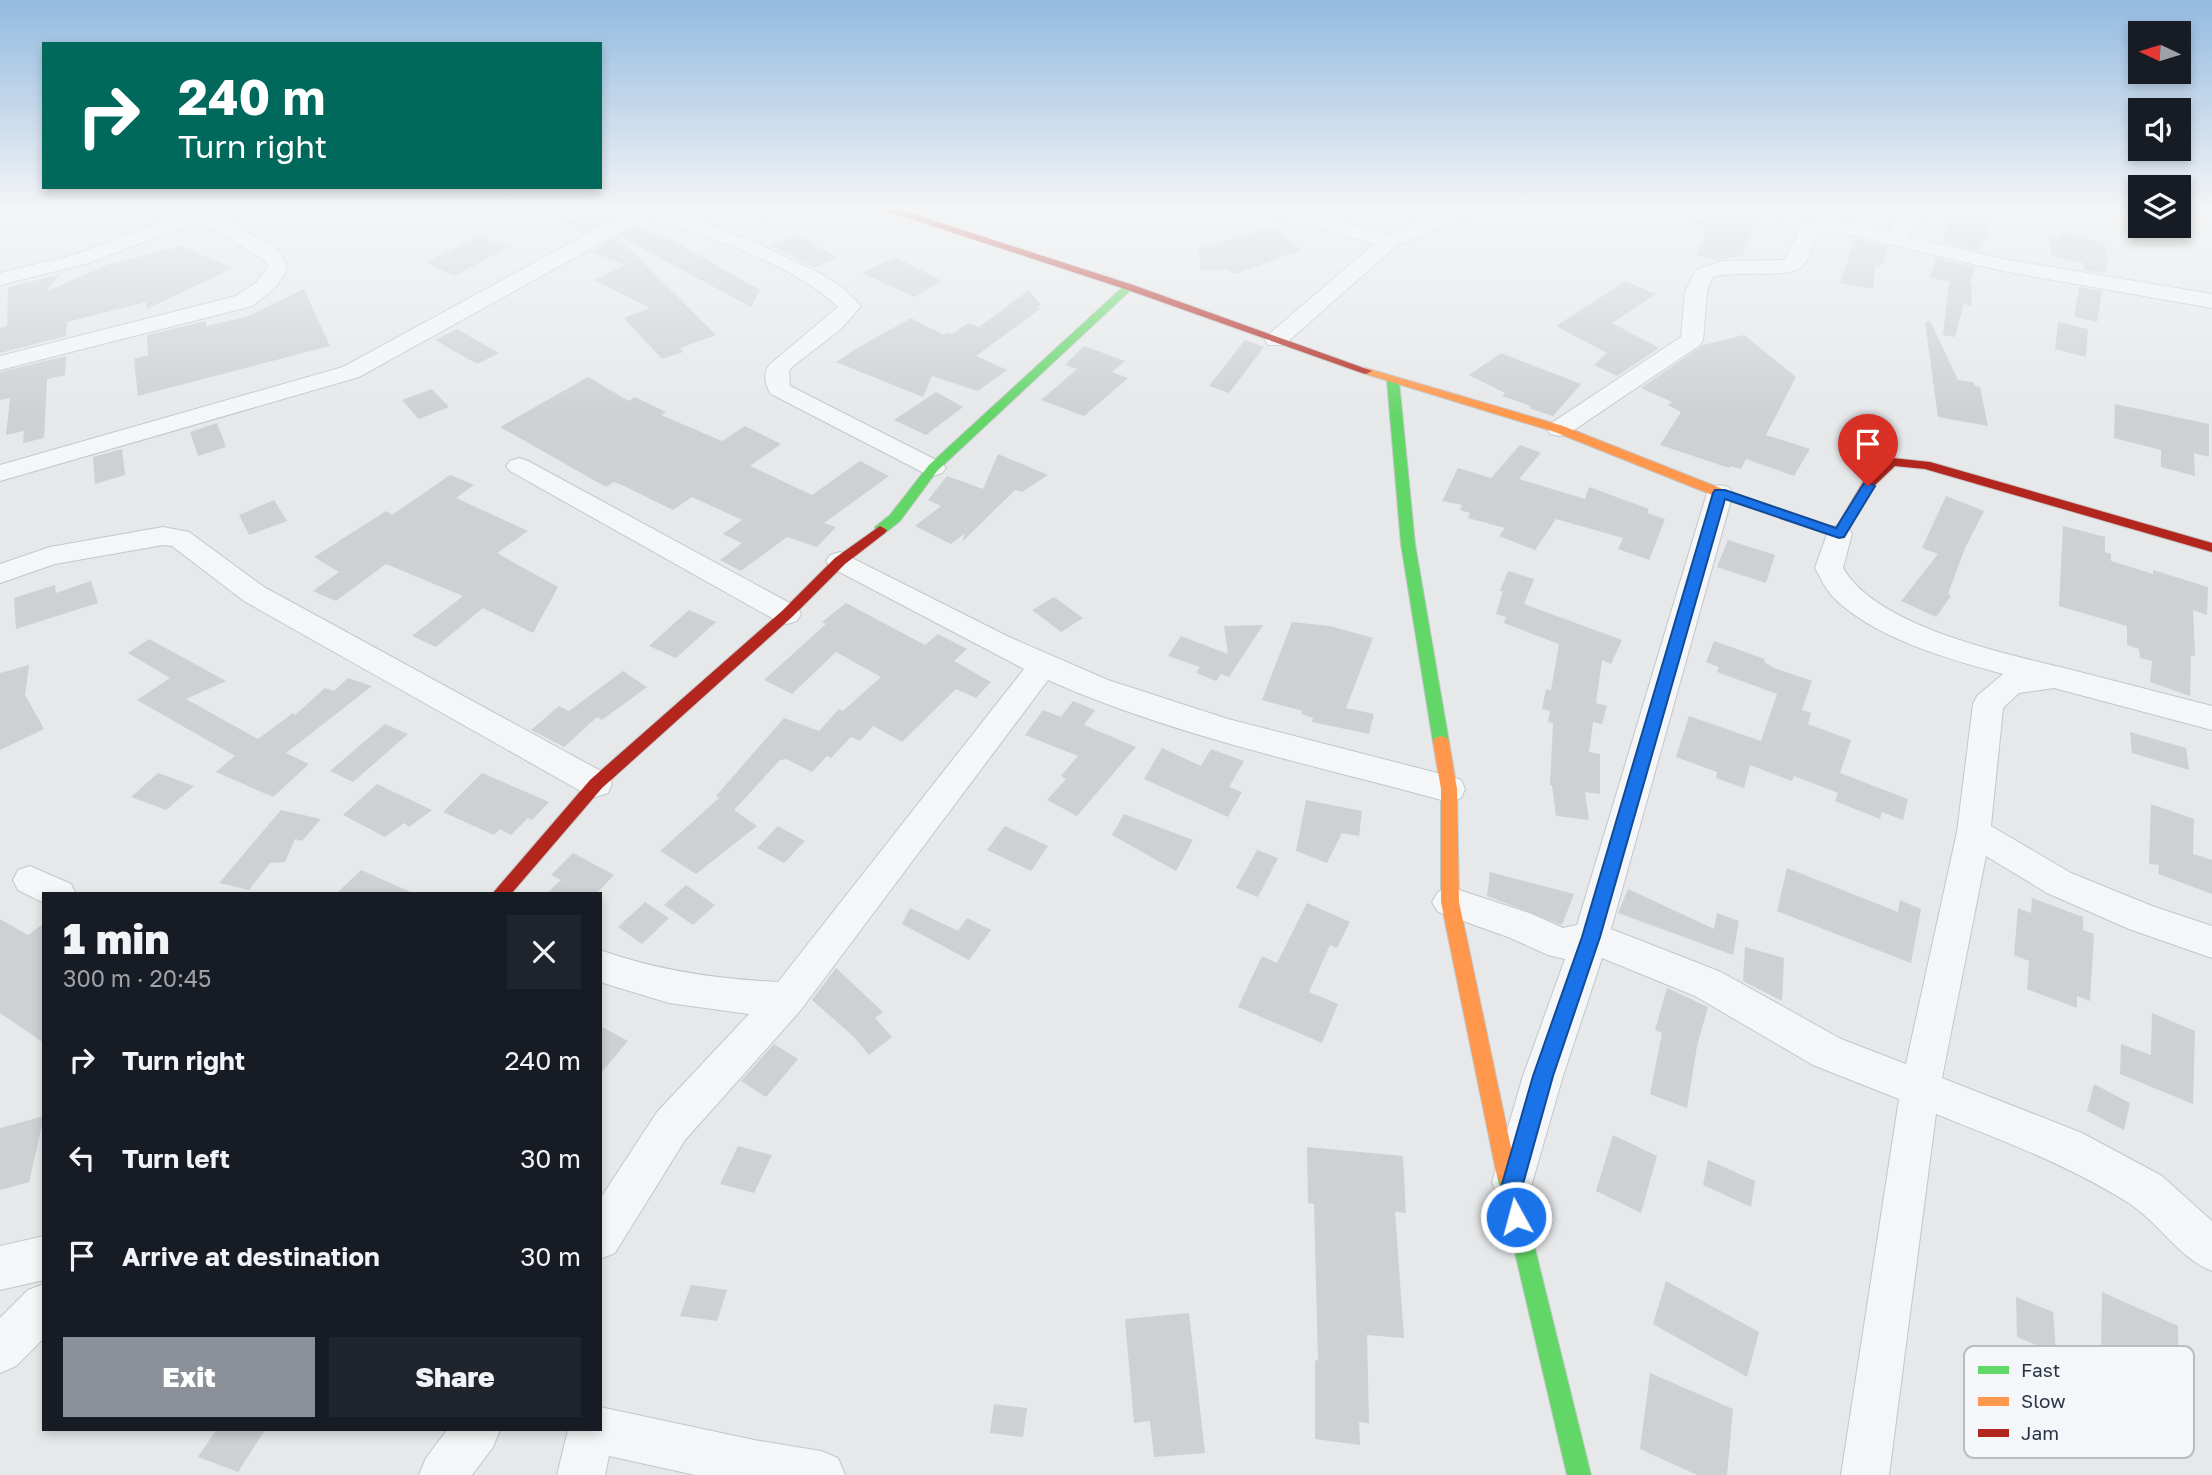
<!DOCTYPE html>
<html lang="en">
<head>
<meta charset="utf-8">
<style>
  body { margin:0; font-family:"Golos Text",sans-serif; background:#20242c; color:#f1f3f6; height:100vh; display:flex; flex-direction:column; font-size:26px; white-space:nowrap }
  * { box-sizing:border-box; margin:0 }
  p { font-size:23px; color:#9ea1a6 }
  .icon { flex:none; width:38px; height:38px; fill:none; stroke:currentColor; stroke-width:2; stroke-linecap:round; stroke-linejoin:round }
  .map { position:relative; flex:1; overflow:hidden }
  .details { position:absolute; left:42px; top:892px; width:560px; height:539px; display:flex; flex-direction:column; background:#171b24; border-radius:0px; box-shadow:0 4px 10px #0003 }
  .details>* { flex:none }
  .top-card { position:absolute; left:42px; top:42px; width:560px; height:147px; border-radius:0px; box-shadow:0 4px 10px #0003; background:#00695c; color:#fff; overflow:hidden }
  .needle { width:46px; rotate:274deg }
  .controls { position:absolute; left:2128px; top:21px; display:grid; gap:14px }
  .controls a { display:grid; place-items:center; width:63px; height:63px; border-radius:0px; background:#171b24; box-shadow:0 4px 10px #0003; font-size:35px }
  .pin { position:absolute; display:grid; place-items:center; width:60px; height:60px; color:#fff; margin:-72px -30px; border-radius:50% 50% 50% 0; rotate:-45deg; box-shadow:0 0 7px #0007 }
  .pin .icon { rotate:45deg }
  .me { position:absolute; width:77px; margin:-38px; rotate:353deg; stroke-linejoin:round; filter:drop-shadow(0 0 5px #0008) }
  .turn { display:flex; align-items:center; gap:24px; height:147px; padding:0 21px; font-size:32px }
  .turn .icon { width:91px; height:91px; stroke-width:2.5 }
  .turn b { display:block; font-size:49px; line-height:60px }
  .round { display:grid; place-items:center; flex:none; width:74px; height:74px; border-radius:0px; background:#20242c }
  .head { display:flex; align-items:center; justify-content:space-between; height:119px; padding:0 21px }
  h1 { font-size:42px; font-weight:800; line-height:52px }
  .button { display:flex; gap:14px; margin-top:auto; padding:14px 21px }
  .button a { flex:1; height:80px; border-radius:0px; background:#8c9099; color:#fff; font-size:28px; font-weight:800; line-height:80px; text-align:center }
  .button a+a { background:#20242c; color:#f1f3f6 }
  ul { padding:0; list-style:none }
  li { display:flex; align-items:center; gap:21px; height:98px; padding:0 21px }
  li div { flex:1 }
  li b { display:block; font-size:26px }
  li em { font-style:normal }
  .map>svg:first-child { display:block }
  .building { fill:#ced0d3 }
  .lines { fill:none; stroke-linecap:round; stroke-linejoin:round }
  .street-casing { stroke:#c4c6c8; stroke-width:2 }
  .fast-casing { stroke:#c4c6c8; stroke-width:2 }
  .slow-casing { stroke:#c4c6c8; stroke-width:2 }
  .jam-casing { stroke:#c4c6c8; stroke-width:2 }
  .street { fill:#f5f6f7; fill-rule:evenodd }
  .fast { fill:#63d668; fill-rule:evenodd }
  .slow { fill:#ff974d; fill-rule:evenodd }
  .jam { fill:#b3261e; fill-rule:evenodd }
  .route { fill:#1a73e8; stroke:#114b97; stroke-width:2 }
  .key { fill:#f4f6f9; stroke:#b8bcc3; stroke-width:2 }
  .key-label { font-size:19px; fill:#2b3445 }
</style>
</head>
<body>
<div class="map">
<svg width="2212" height="1475" viewBox="0 0 2212 1475">
  <rect width="100%" height="100%" fill="#e6e8ea"/>
  <!-- building -->
  <g class="building">
    <path d="M1710,209H1761L1743,256L1717,260L1696,255L1706,231L1693,226Z"/>
    <path d="M1950,209L1990,218L1987,238L1983,237L1979,251L1943,242Z"/>
    <path d="M589,210L612,217L584,233L562,223Z"/>
    <path d="M636,227L674,241L760,290L751,307L619,236Z"/>
    <path d="M1272,227L1302,250L1235,274L1227,270H1200L1199,248Z"/>
    <path d="M2061,232L2104,242L2108,259L2105,273L2083,270L2084,263L2052,257L2049,235L2060,237Z"/>
    <path d="M797,235L837,257L815,268L771,246Z"/>
    <path d="M480,236L508,247L455,276L425,263Z"/>
    <path d="M617,237L639,258L716,335L680,348L683,352L662,359L624,318L650,308L594,280L625,265L591,252Z"/>
    <path d="M1855,239L1888,247L1883,265L1875,267L1873,289L1840,283Z"/>
    <path d="M181,246L233,268L147,309L146,302L67,322L66,336L0,353V328L7,326L8,287L59,275L47,291L107,265Z"/>
    <path d="M895,257L942,281L914,297L862,273Z"/>
    <path d="M1936,258L1975,267L1970,283H1972L1971,306L1964,304L1955,337L1943,335L1949,282L1930,277Z"/>
    <path d="M1626,281L1656,294L1612,323L1659,348L1617,376L1594,365L1607,353L1556,326Z"/>
    <path d="M2079,287L2102,291L2097,322L2074,317Z"/>
    <path d="M304,289L330,346L138,396L134,359L148,355L147,335L206,321V326L246,317Z"/>
    <path d="M1029,290L1041,305L1037,307L1041,308L976,356L1007,370L978,391L932,376L923,397L836,362L859,347L911,318L944,335L947,333L952,334L968,323L979,327Z"/>
    <path d="M1930,321L1958,380L1973,382L1975,386L1980,387L1988,426L1938,417L1925,322Z"/>
    <path d="M2058,322L2088,329L2086,357L2055,349Z"/>
    <path d="M457,329L499,353L477,364L435,340Z"/>
    <path d="M1744,335L1796,377L1766,435L1810,449L1794,476L1746,459L1741,469L1730,466L1729,468L1660,445L1681,412L1668,405L1672,402L1641,388L1703,345Z"/>
    <path d="M1245,340L1264,347L1229,393L1209,386Z"/>
    <path d="M1084,346L1125,361L1112,372L1128,378L1084,416L1041,400L1077,369L1065,365Z"/>
    <path d="M1501,353L1581,384L1553,416L1529,408L1531,406L1502,396L1505,393L1469,375Z"/>
    <path d="M66,356L65,375L47,379L44,438L23,443L24,431L6,435L10,398L0,400V372Z"/>
    <path d="M588,377L629,401L635,397L666,412L661,415L722,441L745,426L781,444L750,466L812,495L860,461L889,476L824,523L836,527L817,547L787,537L741,571L720,560L742,543L723,534L742,520L692,497L673,510L622,485L614,482L606,487L500,427Z"/>
    <path d="M432,389L449,407L419,419L402,400Z"/>
    <path d="M936,392L963,407L926,435L894,420Z"/>
    <path d="M2115,404L2209,424V457L2194,453L2195,476L2161,467V450L2114,438Z"/>
    <path d="M217,423L226,447L198,456L190,432Z"/>
    <path d="M1520,445L1541,453L1519,479L1585,499L1589,487L1649,509L1647,513L1665,519L1649,560L1618,549L1623,538L1556,519L1535,550L1499,536L1505,528L1468,518L1470,513L1460,510L1462,505L1442,501L1458,468L1491,478Z"/>
    <path d="M122,449L125,475L95,484L93,457Z"/>
    <path d="M998,454L1048,475L1022,492L1015,490L962,542L965,533L951,544L915,526L941,506L928,500L947,476L983,489Z"/>
    <path d="M450,475L474,485L456,498L528,531L497,553L558,587L533,633L483,608L436,647L412,636L463,596L386,564L336,601L313,591L339,572L314,557L386,511L392,515Z"/>
    <path d="M1946,496L1984,511L1965,548L1948,594L1951,596L1936,617L1901,601L1938,554L1922,548Z"/>
    <path d="M274,500L287,521L249,535L239,515Z"/>
    <path d="M2063,526L2105,537V552L2111,554V561L2153,574V570L2208,587L2207,615L2193,610L2195,656L2191,655L2190,696L2150,682L2152,661L2140,658L2139,649L2127,645V626L2059,606Z"/>
    <path d="M1728,540L1775,555L1766,583L1717,567Z"/>
    <path d="M1508,571L1534,579L1524,604L1622,640L1611,664L1602,660L1596,703L1607,706L1602,724L1593,722L1589,752L1600,754V794L1585,792L1589,820L1556,816L1552,785H1550L1553,723L1548,722L1550,711L1542,709L1546,689L1551,690L1559,644L1504,623L1506,617L1496,614L1503,591H1500Z"/>
    <path d="M91,581L98,603L16,629L14,598L55,585L56,593Z"/>
    <path d="M1054,597L1083,618L1061,632L1032,610Z"/>
    <path d="M846,603L925,645L938,634L967,649L954,661L991,682L976,698L956,689L902,742L873,726L860,741L851,737L831,758L827,756L812,772L786,759L780,760L734,810L757,826L696,874L660,851L719,798L716,796L784,718L819,731L839,709L843,711L881,677L836,652L792,694L764,680L826,624L822,622Z"/>
    <path d="M689,610L716,622L676,658L649,646Z"/>
    <path d="M1292,622L1330,626L1373,638L1346,708L1374,714L1369,734L1312,722L1313,718L1301,714L1303,711L1262,700Z"/>
    <path d="M1263,625L1229,677L1221,674L1216,681L1196,673L1200,667L1168,656L1181,636L1228,654L1224,626Z"/>
    <path d="M149,639L226,681L186,699L258,739L293,713L295,715L325,688L334,691L348,678L372,686L286,753L309,764L273,797L216,772L235,756L137,700L170,678L128,653Z"/>
    <path d="M1714,641L1765,659L1764,662L1774,668L1812,681L1802,710L1811,713L1808,724L1851,740L1840,773L1908,799L1903,820L1882,812L1880,819L1835,801L1838,793L1794,776L1792,781L1750,765L1744,788L1716,778L1717,772L1676,757L1689,716L1761,741L1777,694L1717,672L1719,667L1706,662Z"/>
    <path d="M29,665L25,695L44,729L0,750V673Z"/>
    <path d="M623,671L647,687L602,720L597,717L564,747L531,730L559,706L569,711Z"/>
    <path d="M1073,701L1095,710L1084,725L1136,747L1077,816L1047,800L1066,779L1061,776L1078,756L1025,735L1043,710L1061,717Z"/>
    <path d="M385,724L408,734L353,782L330,771Z"/>
    <path d="M2130,732L2186,748L2189,770L2132,753Z"/>
    <path d="M1162,748L1201,766L1211,749L1244,761L1229,787L1242,792L1228,817L1144,779Z"/>
    <path d="M158,773L194,786L166,810L131,797Z"/>
    <path d="M482,773L549,802L532,820L528,818L511,835L500,829L494,835L443,812Z"/>
    <path d="M377,784L432,810L409,827L404,823L385,837L343,815Z"/>
    <path d="M1306,800L1362,811L1359,836L1342,833L1327,863L1296,851Z"/>
    <path d="M2151,804L2194,819L2193,854L2212,860V894L2158,874L2159,865L2149,864Z"/>
    <path d="M281,810L321,819L302,841L295,839L285,862L270,863L249,890L219,883Z"/>
    <path d="M1124,814L1193,840L1176,871L1112,835Z"/>
    <path d="M778,826L805,841L784,863L757,848Z"/>
    <path d="M1005,826L1048,846L1031,871L987,850Z"/>
    <path d="M1257,850L1278,858L1258,897L1236,888Z"/>
    <path d="M573,853L614,875L596,894H546L561,880L551,875Z"/>
    <path d="M1787,868L1898,912L1900,900L1921,909L1911,963L1777,911Z"/>
    <path d="M361,870L415,894H336Z"/>
    <path d="M1490,872L1574,894L1562,925L1487,896Z"/>
    <path d="M686,885L715,905L693,925L664,905Z"/>
    <path d="M1628,889L1714,929L1717,913L1739,921L1733,955L1618,913Z"/>
    <path d="M2032,898L2083,917V930L2094,934L2090,1001L2077,996V1008L2027,989L2029,961L2014,955L2018,908L2031,913Z"/>
    <path d="M645,902L669,918L642,944L618,927Z"/>
    <path d="M1307,903L1350,922L1337,948L1330,945L1309,992L1338,1004L1322,1043L1238,1007L1262,956L1277,963Z"/>
    <path d="M910,908L958,931L967,918L991,930L969,960L902,924Z"/>
    <path d="M0,919L28,935L44,923V1043L0,1013Z"/>
    <path d="M1745,947L1784,958L1782,1001L1743,981Z"/>
    <path d="M836,968L883,1012L875,1018L892,1037L869,1055L854,1037L812,1000Z"/>
    <path d="M1667,988L1708,1007L1697,1046L1687,1108L1650,1094L1662,1033L1655,1030Z"/>
    <path d="M2152,1013L2195,1031L2193,1104L2120,1074L2121,1044L2151,1055Z"/>
    <path d="M600,1026L628,1041L600,1074Z"/>
    <path d="M774,1044L798,1059L766,1097L741,1081Z"/>
    <path d="M2094,1084L2130,1103L2124,1130L2087,1111Z"/>
    <path d="M44,1116L29,1182L0,1190V1128Z"/>
    <path d="M1613,1135L1657,1156L1641,1213L1596,1191Z"/>
    <path d="M738,1146L772,1155L754,1193L720,1184Z"/>
    <path d="M1307,1147L1403,1156L1406,1213L1395,1212L1404,1338L1367,1335L1369,1423L1359,1422L1360,1445L1315,1439V1360L1318,1361L1314,1204L1308,1203Z"/>
    <path d="M1708,1160L1755,1181L1751,1207L1703,1185Z"/>
    <path d="M1666,1281L1759,1332L1747,1377L1653,1324Z"/>
    <path d="M691,1285L727,1290L717,1321L680,1316Z"/>
    <path d="M2102,1292L2178,1326L2179,1388L2101,1351Z"/>
    <path d="M2016,1297L2053,1312L2056,1353L2017,1337Z"/>
    <path d="M1189,1313L1205,1453L1154,1457L1150,1421L1134,1423L1125,1319Z"/>
    <path d="M1650,1373L1733,1409L1727,1475H1697L1640,1449Z"/>
    <path d="M994,1404L1027,1408L1023,1437L990,1433Z"/>
    <path d="M216,1430H265L238,1472L198,1457Z"/>
  </g>
  <g class="lines">
    <!-- street casing -->
    <g class="street-casing">
      <g id="street">
        <path d="M183,209L209,210L279,251L288,267L276,287L252,306L0,370V356L236,296L257,282L268,267L263,259L200,221L88,263L0,285V273L74,255L186,213Z"/>
        <path d="M633,209H670L765,247L821,274L843,288L861,306L841,329L793,366L789,371L790,386L942,463L946,468L942,473L933,476L924,473L771,394C765,386 763,373 769,365L838,307C791,262 710,239 650,216L359,377L0,481V465L343,367Z"/>
        <path d="M1264,209H1297L1388,235L1447,209H1475L1472,213L1396,246L1284,345H1268L1265,340L1268,335L1374,244L1267,213Z"/>
        <path d="M1909,209H1930L1906,236L2003,259L2212,294V308L2003,271L1841,233L1817,234C1813,243 1809,262 1800,268C1785,279 1735,270 1713,277L1707,291L1703,340L1700,345L1568,434L1559,436L1550,434L1547,429L1550,424L1681,337L1685,291L1697,269L1723,261L1784,260L1803,224C1832,217 1860,225 1888,232Z"/>
        <path d="M519,458L528,461L797,607L801,614L797,621L787,624L777,621L510,471L506,466L510,461Z"/>
        <path d="M1720,485L1729,487L1733,493L1611,929L1721,972L1841,1039L1906,1064L1957,832L1973,704L1977,696L2003,674C1948,659 1873,638 1832,596C1825,588 1820,577 1815,568L1829,528L1839,525L1849,528L1852,534L1843,568C1878,628 2008,654 2072,670C2119,682 2165,694 2212,706V730L2054,688L2019,693L2003,708L1991,826L2071,873L2152,906L2212,926V958L2129,929L2047,893L1986,856L1942,1078L2082,1133L2162,1176L2212,1221V1271C2179,1258 2160,1224 2130,1204C2069,1165 2003,1141 1936,1114L1889,1475H1841L1899,1099L1813,1065L1695,996L1602,958L1563,1076L1528,1197L1513,1203L1498,1197L1492,1182L1523,1076L1565,959L1548,955L1508,937L1438,912L1432,902L1438,892L1450,887L1532,914L1563,928L1577,925L1707,493L1711,487Z"/>
        <path d="M163,527L189,532L264,587L608,775L612,784L608,793L596,797L584,793L244,601L172,546L163,545L55,564L0,583V564L50,547Z"/>
        <path d="M840,552L1009,637L1108,680L1228,719L1449,776L1461,780L1465,789L1461,798L1449,802C1315,765 1176,737 1048,680L800,1011L685,1140L615,1253L600,1259V1199L657,1112L749,1014L669,1003L600,982V950C658,971 717,979 778,982L1024,669L830,567L826,561L830,555Z"/>
        <path d="M30,866L71,884L76,894H44V903L18,890L13,880L18,870Z"/>
        <path d="M44,1236V1280L0,1290V1246Z"/>
        <path d="M44,1284V1338L16,1366L0,1373V1318L28,1290Z"/>
        <path d="M600,1407L754,1440L821,1451L838,1458L845,1475H695L609,1456L605,1475H557L568,1430H600Z"/>
        <path d="M447,1430H500L493,1447L472,1475H419L426,1458Z"/>
      </g>
    </g>
    <!-- fast casing -->
    <g class="fast-casing">
      <g id="fast">
        <path d="M1125,285L1134,287L937,471L900,521L885,533H875V527L890,515L929,465Z"/>
        <path d="M1393,377L1399,381L1415,544L1449,742L1447,746H1435L1433,742L1401,544L1387,381Z"/>
        <path d="M1507,1166L1514,1169L1517,1176L1591,1475H1567L1497,1176L1500,1169Z"/>
      </g>
    </g>
    <!-- slow casing -->
    <g class="slow-casing">
      <g id="slow">
        <path d="M1366,368L1563,426L1725,490L1836,528L1864,480H1874L1875,483L1844,537L1839,538L1715,496L1555,432L1362,373V369Z"/>
        <path d="M1441,736L1447,738L1449,742L1457,789L1459,902L1517,1176L1514,1183L1507,1186L1500,1183L1497,1176L1441,902V789L1433,742L1435,738Z"/>
      </g>
    </g>
    <!-- jam casing -->
    <g class="jam-casing">
      <g id="jam">
        <path d="M881,209H897L1133,285L1372,371L1366,374L1362,373L1125,289Z"/>
        <path d="M1892,458L1930,462L2212,543V552L1925,469L1895,466L1874,486H1864V480Z"/>
        <path d="M880,526L887,530L885,533L845,564L792,617L602,788L511,894H492L590,780L782,611L835,558Z"/>
      </g>
    </g>
    <!-- street -->
    <use href="#street" class="street"/>
    <!-- fast -->
    <use href="#fast" class="fast"/>
    <!-- slow -->
    <use href="#slow" class="slow"/>
    <!-- jam -->
    <use href="#jam" class="jam"/>
  </g>
  <!-- sky -->
  <linearGradient id="sky" x2="0" y2="1"><stop stop-color="#93bae0"/><stop offset="0.5" stop-color="#f4f5f6"/><stop offset="1" stop-color="#f4f5f6" stop-opacity="0"/></linearGradient>
  <rect width="2212" height="416" fill="url(#sky)"/>
  <!-- route -->
  <path class="route" d="M1868,482L1875,486L1844,537L1839,538L1725,499L1600,937L1553,1076L1521,1191L1527,1217L1524,1225L1516,1228L1509,1225L1500,1191L1533,1076L1582,937L1713,493L1715,490H1725L1836,528L1864,483Z"/>
  <!-- legend -->
  <rect x="1964" y="1346" width="230" height="112" rx="10" class="key"/>
  <rect x="1978" y="1366" width="31" height="8" fill="#63d668"/>
  <rect x="1978" y="1397" width="31" height="9" fill="#ff974d"/>
  <rect x="1978" y="1429" width="31" height="8" fill="#b3261e"/>
  <g class="key-label">
    <text x="2021" y="1377">Fast</text>
    <text x="2021" y="1408">Slow</text>
    <text x="2021" y="1440">Jam</text>
  </g>
</svg>
<div class="controls">
<a><svg class="needle" viewBox="-14 -14 28 28"><path d="M0-13l5 13h-10z" fill="#e53935"/><path d="M0 13l5-13h-10z" fill="#9ea1a6"/></svg></a>
<a><svg class="icon" aria-label="sound" viewBox="0 0 24 24"><path d="M4 9h4l5-4v14l-5-4H4zM17 9q2 3 0 6"/></svg></a>
<a><svg class="icon" aria-label="layers" viewBox="0 0 24 24"><path d="M12 4l9 5-9 5-9-5zM3 14l9 5 9-5"/></svg></a>
</div>
<div class="pin" style="left:1868px;top:486px;background:#d93025"><svg class="icon" aria-label="arrive" viewBox="0 0 24 24"><path d="M6 21V4h12l-3 4 3 4H6"/></svg></div>
<svg class="me" style="left:1516px;top:1217px" viewBox="-20 -20 40 40"><circle r="17" fill="#1a73e8" stroke="#fff" stroke-width="3"/><path d="M0-11L8 9 0 5-8 9z" fill="#fff"/></svg>
<div class="top-card">
<div class="turn"><svg class="icon" aria-label="right" viewBox="0 0 24 24"><path d="M7 20v-9h11M14 6l5 5-5 5"/></svg><div><b>240 m</b>Turn right</div></div>
</div>
<section class="details">
<div class="head"><div><h1>1 min</h1><p>300 m · 20:45</p></div><a class="round"><svg class="icon" aria-label="close" viewBox="0 0 24 24"><path d="M6 6l12 12M18 6L6 18"/></svg></a></div>
<ul>
<li><svg class="icon" aria-label="right" viewBox="0 0 24 24"><path d="M7 20v-9h11M14 6l5 5-5 5"/></svg><div><b>Turn right</b></div><em>240 m</em></li>
<li><svg class="icon" aria-label="left" viewBox="0 0 24 24"><path d="M17 20v-9H6M10 6l-5 5 5 5"/></svg><div><b>Turn left</b></div><em>30 m</em></li>
<li><svg class="icon" aria-label="arrive" viewBox="0 0 24 24"><path d="M6 21V4h12l-3 4 3 4H6"/></svg><div><b>Arrive at destination</b></div><em>30 m</em></li>
</ul>
<div class="button"><a>Exit</a><a>Share</a></div>
</section>
</div>
</body>
</html>
